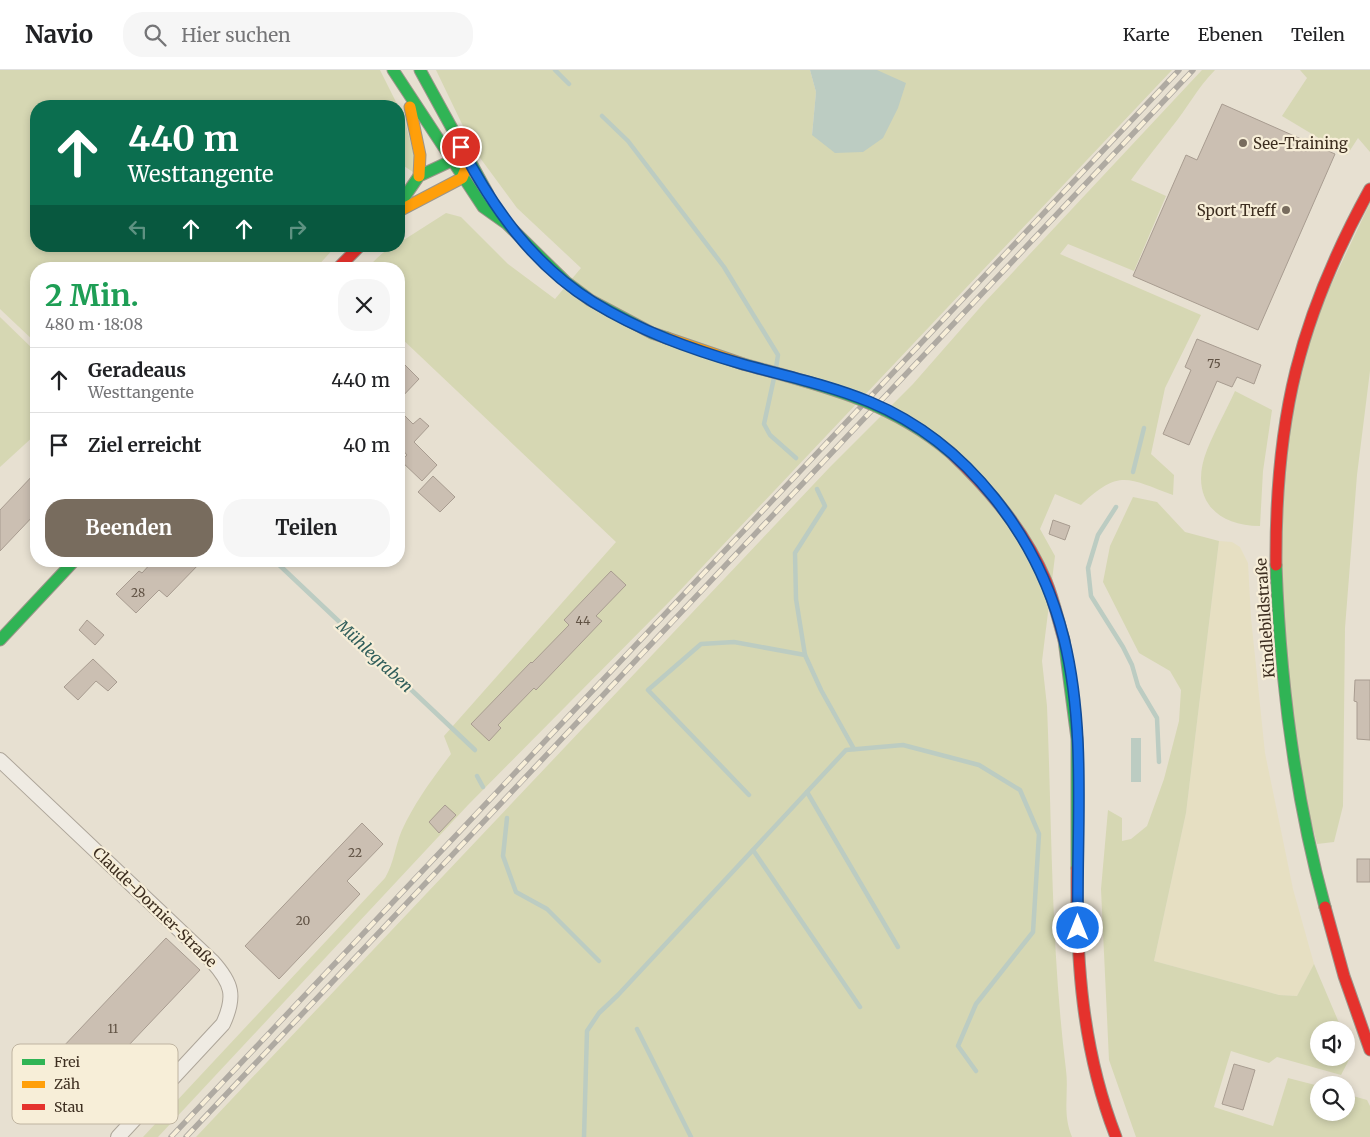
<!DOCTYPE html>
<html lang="de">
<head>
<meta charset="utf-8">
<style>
  body { margin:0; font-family:Merriweather,serif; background:#f6f6f6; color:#202124; height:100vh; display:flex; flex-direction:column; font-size:19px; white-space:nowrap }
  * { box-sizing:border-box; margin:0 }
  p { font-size:16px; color:#757577 }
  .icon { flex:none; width:28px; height:28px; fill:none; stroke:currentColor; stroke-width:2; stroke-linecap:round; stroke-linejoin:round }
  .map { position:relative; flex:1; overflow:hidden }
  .side { position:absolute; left:30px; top:192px; width:375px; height:305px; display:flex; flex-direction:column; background:#fff; border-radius:20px; box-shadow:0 2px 8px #0003 }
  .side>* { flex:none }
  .banner { position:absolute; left:30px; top:30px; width:375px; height:152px; border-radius:20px; box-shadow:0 2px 8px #0003; background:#0b6e4f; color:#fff; overflow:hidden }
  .buttons { position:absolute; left:1310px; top:951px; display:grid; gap:10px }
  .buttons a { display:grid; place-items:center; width:45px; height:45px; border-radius:50%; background:#fff; box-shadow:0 2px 8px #0003; font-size:25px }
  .pin { position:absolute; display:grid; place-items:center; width:42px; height:42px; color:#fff; margin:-21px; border:2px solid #fff; border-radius:50%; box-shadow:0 1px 5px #0007 }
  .me { position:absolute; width:55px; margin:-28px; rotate:0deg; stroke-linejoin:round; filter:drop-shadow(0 0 4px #0008) }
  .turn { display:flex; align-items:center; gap:18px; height:105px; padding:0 15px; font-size:22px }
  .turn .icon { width:65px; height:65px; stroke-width:2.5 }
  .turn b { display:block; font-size:35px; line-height:42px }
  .lanes { display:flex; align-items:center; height:48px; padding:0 15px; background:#0003; justify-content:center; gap:25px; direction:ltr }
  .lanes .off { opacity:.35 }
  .round { display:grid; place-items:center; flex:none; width:52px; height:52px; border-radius:20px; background:#f6f6f6 }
  .summary { display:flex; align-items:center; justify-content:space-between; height:85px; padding:0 15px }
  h1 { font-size:30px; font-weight:700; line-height:38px; color:#1e9e55 }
  .primary-button { display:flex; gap:10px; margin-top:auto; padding:10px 15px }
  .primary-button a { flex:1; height:58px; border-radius:20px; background:#786c5e; color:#fff; font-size:20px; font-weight:700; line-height:58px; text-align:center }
  .primary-button a+a { background:#f6f6f6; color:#202124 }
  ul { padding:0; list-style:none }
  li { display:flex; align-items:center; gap:15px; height:65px; padding:0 15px; border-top:1px solid #e0e0e0 }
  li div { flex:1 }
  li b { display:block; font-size:19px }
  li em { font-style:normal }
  header { display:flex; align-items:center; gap:30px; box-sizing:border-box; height:70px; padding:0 25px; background:#fff; border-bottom:1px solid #e0e0e0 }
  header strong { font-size:24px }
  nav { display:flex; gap:28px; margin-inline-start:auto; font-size:18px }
  .search { width:350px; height:45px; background:#f6f6f6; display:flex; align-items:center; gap:12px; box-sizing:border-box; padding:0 18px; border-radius:20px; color:#757577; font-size:19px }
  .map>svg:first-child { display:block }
  .farmland { fill:#e6dfc2 }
  .green { fill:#d6d7b3 }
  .water { fill:#bcccc2 }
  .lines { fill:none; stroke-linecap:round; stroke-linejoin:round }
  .stream { stroke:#bcccc2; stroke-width:4.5 }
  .building { fill:#cbbfb2; stroke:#a89c90 }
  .street-casing { stroke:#ada599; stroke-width:16 }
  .fast-casing { stroke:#9c958a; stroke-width:13 }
  .slow-casing { stroke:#9c958a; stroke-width:13 }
  .jam-casing { stroke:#9c958a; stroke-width:13 }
  .street { stroke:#efebe3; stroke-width:14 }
  .fast { stroke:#30b455; stroke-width:11 }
  .slow { stroke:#ff9f0a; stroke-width:11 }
  .jam { stroke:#e5322d; stroke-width:11 }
  .rail-casing { stroke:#afaaa2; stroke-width:5.5 }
  .rail { stroke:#f7eed8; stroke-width:4; stroke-dasharray:11; stroke-linecap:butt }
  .fast-bridge-casing { stroke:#9c958a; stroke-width:13; stroke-linecap:butt }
  .jam-bridge-casing { stroke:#9c958a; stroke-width:13; stroke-linecap:butt }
  .fast-bridge { stroke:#30b455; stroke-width:11 }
  .jam-bridge { stroke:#e5322d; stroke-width:11 }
  .route-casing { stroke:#114b97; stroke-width:12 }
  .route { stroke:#1a73e8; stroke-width:9 }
  .poi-dot { fill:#786c5e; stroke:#f7eed8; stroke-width:2 }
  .labels { text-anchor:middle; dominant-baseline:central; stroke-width:4.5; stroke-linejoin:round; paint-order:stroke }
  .number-label { font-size:12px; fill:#605244 }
  .poi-label { font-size:15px; fill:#3d2e20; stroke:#f7eed8; text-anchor:start }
  .street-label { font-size:15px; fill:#3d2e20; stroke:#f7eed8 }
  .water-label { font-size:16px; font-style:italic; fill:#2f5d5a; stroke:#f7eed8 }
  .key { fill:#f7eed8; stroke:#bfb4a1; stroke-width:1 }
  .key-label { font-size:14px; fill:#3d2e20 }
</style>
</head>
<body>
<header>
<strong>Navio</strong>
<div class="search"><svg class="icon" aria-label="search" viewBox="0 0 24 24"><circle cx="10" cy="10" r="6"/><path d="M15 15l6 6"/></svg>Hier suchen</div>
<nav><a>Karte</a><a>Ebenen</a><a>Teilen</a></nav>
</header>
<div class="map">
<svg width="1370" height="1067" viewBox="0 0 1370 1067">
  <rect width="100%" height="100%" fill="#e7e0d1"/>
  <!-- farmland -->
  <path class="farmland" d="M1219,471L1232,472L1240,477L1248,493L1251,548L1265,683L1293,819L1314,894L1297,926L1279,925L1154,891L1186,743Z"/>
  <!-- green -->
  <g class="green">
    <path d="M0,0H380L398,36H36V176H336L315,199H36V273L0,239Z"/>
    <path d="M436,0H810L816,22L812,65L877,0H1172L670,531L468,735L158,1067H143L385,808C394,793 395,776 402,760C415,732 432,709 451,684L444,666L616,472L399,266V199H366C375,191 386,176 399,176V173L446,143L461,147L508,194L555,229L581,198L517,138L475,81Z"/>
    <path d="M1202,0H1215C1197,18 1187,39 1171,58C1157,76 1144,92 1131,110L1166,126L1134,201L1068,174L1060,184L1201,245L1165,318L1151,384L1174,405L1173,425C1128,409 1120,398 1081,435L1055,424L1040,459L1055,486L1042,591L1047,636C1052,757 1051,879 1066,1000C1069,1024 1062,1043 1072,1067H196L830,397L913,314L984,233Z"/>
    <path d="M1300,0H1370V82L1358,68L1347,85L1282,46L1307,8Z"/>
    <path d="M399,38L405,51L419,106L404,96L399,100Z"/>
    <path d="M1370,133V301L1357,405L1345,558L1343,736L1334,772L1317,774L1293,680L1275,461L1302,276Z"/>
    <path d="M0,247L36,282V364L0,397Z"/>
    <path d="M1235,321L1272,340L1263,401L1260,456C1213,456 1189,425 1207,380C1215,360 1226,341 1235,321Z"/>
    <path d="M1133,427L1157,432L1185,462L1219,471L1186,743L1154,891L1279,925L1297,926L1314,894L1342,960H1319V988H1346V971L1352,984L1341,1005L1277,987L1269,993L1231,981L1214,1037L1273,1056L1288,1008L1319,1016V1042H1346V1024L1367,1030L1370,1036V1067H1136L1109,990L1101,819L1108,740L1122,748V771L1131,769L1147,756L1164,709L1179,651L1181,620L1170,601L1139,583L1103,512L1110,476Z"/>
  </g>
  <!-- water -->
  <g class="water">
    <path d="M810,0H877L906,13L898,38L883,68L863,82L835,83L812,65L816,22Z"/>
    <rect x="1131" y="668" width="10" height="44"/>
  </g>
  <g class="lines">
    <!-- stream -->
    <g class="stream">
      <path d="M555,0L569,14"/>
      <path d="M602,46L628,71L724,197L778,285L776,298"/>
      <path d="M774,308L764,354L770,365L796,388"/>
      <path d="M1133,402L1144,358"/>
      <path d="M817,419L825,436L795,483L796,529L805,585L821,620L854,679"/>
      <path d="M1116,437L1098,465L1088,498L1091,526L1123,577L1132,595L1138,616L1157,648L1159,692"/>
      <path d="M275,491L475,680"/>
      <path d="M477,706L483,717"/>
      <path d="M807,722L898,877"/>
      <path d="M749,725L648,620L701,574L734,572L805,585"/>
      <path d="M507,748L503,786L516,822L547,839L599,891"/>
      <path d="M753,780L860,937"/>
      <path d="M637,959L691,1067"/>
      <path d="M584,1067L587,961L599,943L618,925L846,680L903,675L979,695L1020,720L1039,764L1033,862L976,934L958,976L976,1001"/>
    </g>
  </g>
  <!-- building -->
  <g class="building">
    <path d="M1222,34L1335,84L1258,260L1133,206L1186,85L1197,90Z"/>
    <path d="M1197,269L1261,295L1254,314L1237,307L1232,317L1217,311L1189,375L1163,364L1191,300L1185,297Z"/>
    <path d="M399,289L419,309L399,330Z"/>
    <path d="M399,340L413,354L420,348L429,356L414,372L437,395L422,411L401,391L407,385L399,376Z"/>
    <path d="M36,402V443L0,481V440Z"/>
    <path d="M433,406L455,427L440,442L418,422Z"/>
    <path d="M1053,450L1070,456L1065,470L1049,464Z"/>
    <path d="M153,491H202L167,527L159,520L136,543L116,524L139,501L142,503Z"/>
    <path d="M611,501L626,515L596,546L602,551L536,620L534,618L498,655L501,658L489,671L471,654L531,592L532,593L569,555L564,550Z"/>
    <path d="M87,550L104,565L95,575L79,560Z"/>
    <path d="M93,589L117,612L108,621L96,611L78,630L64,617Z"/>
    <path d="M1355,610H1370V670L1357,669V632L1354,631Z"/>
    <path d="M445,735L456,745L439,763L429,752Z"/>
    <path d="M362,753L383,774L347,811L360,824L279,909L245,876Z"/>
    <rect x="1357" y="789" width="13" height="23"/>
    <path d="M166,868L200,900L110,995L136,1021L114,1044L88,1019L60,1048L26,1016Z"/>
    <path d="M1234,994L1255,1000L1243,1040L1222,1034Z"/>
  </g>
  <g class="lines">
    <!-- street casing -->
    <g class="street-casing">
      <path id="street" d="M0,690L212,891C232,913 236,926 223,954L118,1067"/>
    </g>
    <!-- fast casing -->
    <g class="fast-casing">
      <g id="fast">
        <path d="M393,0L483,137L507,154L566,212L590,230L652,263L667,268"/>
        <path d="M420,0L488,124"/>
        <path d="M399,135L419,106L451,91L464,92"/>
        <path d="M1276,495C1280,609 1295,727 1325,837"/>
        <path d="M0,570L74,491"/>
        <path d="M1064,570L1077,669V798"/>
      </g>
    </g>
    <!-- slow casing -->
    <g class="slow-casing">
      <g id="slow">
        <path d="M410,37L420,85L419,106"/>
        <path d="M399,141L462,108L467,96"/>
        <path d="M667,268L743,294"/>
      </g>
    </g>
    <!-- jam casing -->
    <g class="jam-casing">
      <g id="jam">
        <path d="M337,199L360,176"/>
        <path d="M1276,495C1275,348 1299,248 1370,119"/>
        <path d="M1077,798C1076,891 1082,980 1116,1067"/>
        <path d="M1325,837L1344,906L1370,980"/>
      </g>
    </g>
    <!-- street -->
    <use href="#street" class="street"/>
    <!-- fast -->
    <use href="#fast" class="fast"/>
    <!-- slow -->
    <use href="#slow" class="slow"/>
    <!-- jam -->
    <use href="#jam" class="jam"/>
    <!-- rail casing -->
    <g class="rail-casing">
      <g id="rail">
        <path d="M171,1067L1179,0"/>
        <path d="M186,1067L1193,0"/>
      </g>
    </g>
    <!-- rail -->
    <use href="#rail" class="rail"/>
    <!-- fast-bridge casing -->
    <g class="fast-bridge-casing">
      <path id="fast-bridge" d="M743,294C819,315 889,330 951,383"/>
    </g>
    <!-- jam-bridge casing -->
    <g class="jam-bridge-casing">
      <path id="jam-bridge" d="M951,383C990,420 1025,461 1046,511C1054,530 1058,550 1064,570"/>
    </g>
    <!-- fast-bridge -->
    <use href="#fast-bridge" class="fast-bridge"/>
    <!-- jam-bridge -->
    <use href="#jam-bridge" class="jam-bridge"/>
  </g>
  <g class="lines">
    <!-- route casing -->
    <g class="route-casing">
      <path id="route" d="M461,77C493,138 533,195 593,232C640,261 690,279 742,294C785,306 829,315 870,332C968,373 1039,468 1064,569C1087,663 1076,763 1078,858"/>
    </g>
    <!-- route -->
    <use href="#route" class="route"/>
  </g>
  <!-- markers -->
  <g class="poi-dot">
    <circle cx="1243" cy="73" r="5"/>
    <circle cx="1286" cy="140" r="5"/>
  </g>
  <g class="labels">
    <!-- number labels -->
    <g class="number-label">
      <text x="1214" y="293">75</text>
      <text x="138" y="522">28</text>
      <text x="583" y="550">44</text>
      <text x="355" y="782">22</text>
      <text x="303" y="850">20</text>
      <text x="113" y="958">11</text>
    </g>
    <!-- poi labels -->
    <g class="poi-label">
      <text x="1253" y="73">See-Training</text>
      <text x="1276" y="140" text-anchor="end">Sport Treff</text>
    </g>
    <!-- street labels -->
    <g class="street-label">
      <text transform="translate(1265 548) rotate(-94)">Kindlebildstraße</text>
      <text transform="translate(155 837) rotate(44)">Claude-Dornier-Straße</text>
    </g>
    <!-- water labels -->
    <g class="water-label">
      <text transform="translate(375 586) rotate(43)">Mühlegraben</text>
    </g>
  </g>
  <!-- legend -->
  <rect x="12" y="974" width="166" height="80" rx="8" class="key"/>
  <rect x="22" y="989" width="23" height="6" fill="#30b455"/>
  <rect x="22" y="1011" width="23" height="7" fill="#ff9f0a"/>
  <rect x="22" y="1034" width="23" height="6" fill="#e5322d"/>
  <g class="key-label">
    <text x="54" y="997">Frei</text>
    <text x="54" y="1019">Zäh</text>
    <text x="54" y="1042">Stau</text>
  </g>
</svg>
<div class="buttons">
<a><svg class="icon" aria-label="sound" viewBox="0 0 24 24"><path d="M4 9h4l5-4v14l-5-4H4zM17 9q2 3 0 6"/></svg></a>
<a><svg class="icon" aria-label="search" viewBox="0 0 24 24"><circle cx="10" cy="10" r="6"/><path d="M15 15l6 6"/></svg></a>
</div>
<div class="pin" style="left:461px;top:77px;background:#d93025"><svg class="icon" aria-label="arrive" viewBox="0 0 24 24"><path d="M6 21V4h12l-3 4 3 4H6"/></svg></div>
<svg class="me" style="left:1078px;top:858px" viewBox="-20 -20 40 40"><circle r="17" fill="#1a73e8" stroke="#fff" stroke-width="3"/><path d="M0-11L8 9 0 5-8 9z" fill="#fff"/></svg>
<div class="banner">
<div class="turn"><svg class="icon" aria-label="ahead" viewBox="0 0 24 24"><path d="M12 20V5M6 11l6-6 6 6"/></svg><div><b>440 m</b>Westtangente</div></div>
<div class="lanes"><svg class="icon off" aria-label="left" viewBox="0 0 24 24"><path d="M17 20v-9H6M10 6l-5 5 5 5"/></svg><svg class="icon" aria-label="ahead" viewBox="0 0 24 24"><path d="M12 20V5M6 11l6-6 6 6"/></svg><svg class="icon" aria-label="ahead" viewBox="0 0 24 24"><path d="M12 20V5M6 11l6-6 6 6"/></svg><svg class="icon off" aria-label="right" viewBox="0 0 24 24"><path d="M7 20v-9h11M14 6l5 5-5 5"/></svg></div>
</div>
<section class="side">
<div class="summary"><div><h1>2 Min.</h1><p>480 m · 18:08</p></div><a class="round"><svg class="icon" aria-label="close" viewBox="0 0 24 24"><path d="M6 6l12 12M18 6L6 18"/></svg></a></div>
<ul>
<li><svg class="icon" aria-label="ahead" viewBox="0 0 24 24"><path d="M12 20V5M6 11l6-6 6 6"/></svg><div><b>Geradeaus</b><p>Westtangente</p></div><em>440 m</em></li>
<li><svg class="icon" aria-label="arrive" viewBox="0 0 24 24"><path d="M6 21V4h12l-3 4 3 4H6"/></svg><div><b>Ziel erreicht</b></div><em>40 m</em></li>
</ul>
<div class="primary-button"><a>Beenden</a><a>Teilen</a></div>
</section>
</div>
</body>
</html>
